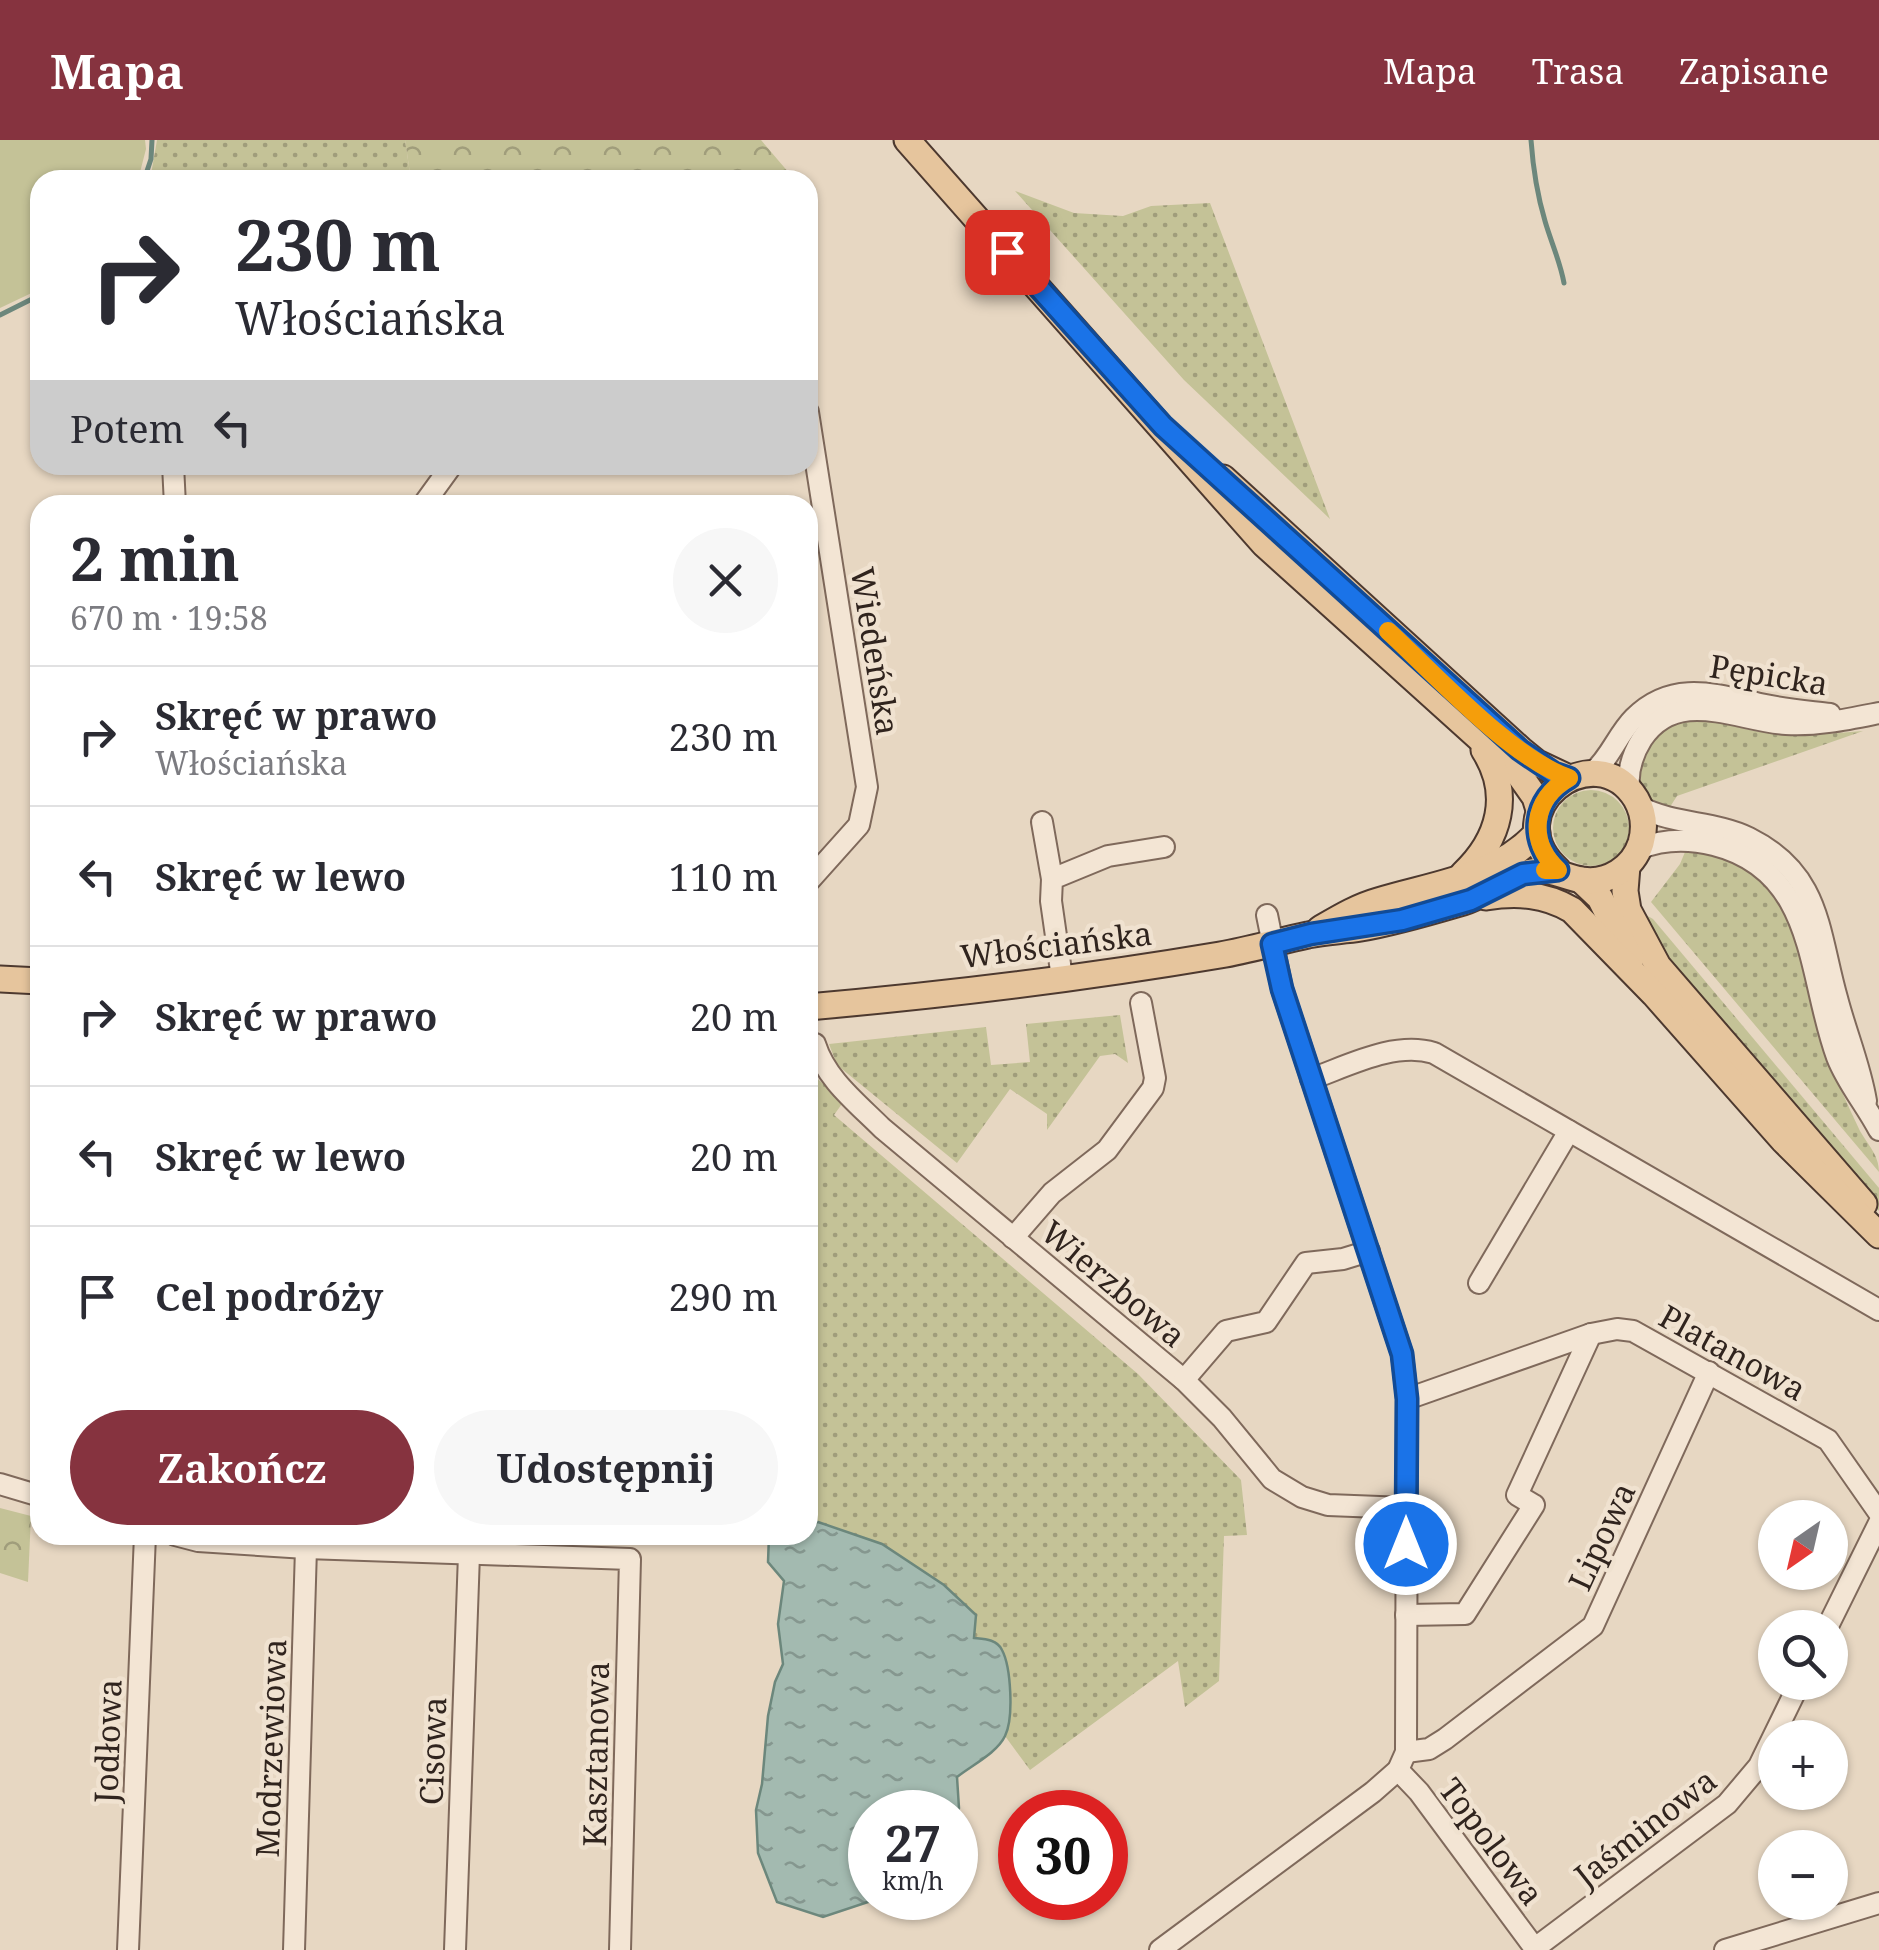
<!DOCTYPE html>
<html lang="pl">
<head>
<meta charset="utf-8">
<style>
  body { margin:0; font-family:"Noto Serif",serif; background:#f7f7f7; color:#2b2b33; height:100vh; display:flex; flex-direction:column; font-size:38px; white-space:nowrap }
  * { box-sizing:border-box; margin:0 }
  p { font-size:32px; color:#7c7c81 }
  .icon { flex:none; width:55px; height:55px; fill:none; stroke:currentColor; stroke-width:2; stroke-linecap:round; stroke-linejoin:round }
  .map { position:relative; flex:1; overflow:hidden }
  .panel { position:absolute; left:30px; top:355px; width:788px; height:1050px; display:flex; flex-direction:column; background:#fff; border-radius:30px; box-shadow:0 2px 8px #0004 }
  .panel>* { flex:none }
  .top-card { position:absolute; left:30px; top:30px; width:788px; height:305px; border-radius:30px; box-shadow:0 2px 8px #0004; background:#fff; color:#2b2b33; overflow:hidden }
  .needle { width:65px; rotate:214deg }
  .tools { position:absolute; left:1758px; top:1360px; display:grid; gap:20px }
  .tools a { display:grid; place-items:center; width:90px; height:90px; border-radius:50%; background:#fff; box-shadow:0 2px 8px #0004; font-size:50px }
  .speed { position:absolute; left:848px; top:1650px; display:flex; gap:20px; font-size:50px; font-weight:700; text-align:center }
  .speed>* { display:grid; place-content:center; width:130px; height:130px; border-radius:50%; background:#fff; box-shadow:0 2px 8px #0004; line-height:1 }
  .speed small { font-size:25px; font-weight:400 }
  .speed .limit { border:15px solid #d22; background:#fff; color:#111 }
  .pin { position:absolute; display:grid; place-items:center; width:85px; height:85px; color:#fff; margin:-42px; border-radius:20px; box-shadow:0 5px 15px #0006 }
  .me { position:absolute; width:110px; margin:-55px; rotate:0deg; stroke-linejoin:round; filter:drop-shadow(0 0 8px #0008) }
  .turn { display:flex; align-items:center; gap:35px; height:210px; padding:0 40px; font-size:45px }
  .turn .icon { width:130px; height:130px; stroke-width:2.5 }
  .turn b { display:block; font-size:70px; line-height:85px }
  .then { display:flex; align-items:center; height:95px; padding:0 40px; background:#0003; gap:20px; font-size:38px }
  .round { display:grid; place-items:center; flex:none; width:105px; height:105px; border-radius:52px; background:#f7f7f7 }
  .overview { display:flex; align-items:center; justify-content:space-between; height:170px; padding:0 40px }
  h1 { font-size:60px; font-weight:700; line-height:75px }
  .cta { display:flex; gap:20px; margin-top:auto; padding:20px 40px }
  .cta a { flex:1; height:115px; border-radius:60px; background:#86333f; color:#fff; font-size:40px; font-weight:700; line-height:115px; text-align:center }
  .cta a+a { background:#f7f7f7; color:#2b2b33 }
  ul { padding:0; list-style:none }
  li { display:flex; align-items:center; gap:30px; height:140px; padding:0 40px; border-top:2px solid #e1e1e2 }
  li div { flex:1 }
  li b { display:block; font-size:38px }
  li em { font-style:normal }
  header { display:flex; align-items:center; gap:60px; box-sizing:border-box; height:140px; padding:0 50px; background:#86333f; color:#fff }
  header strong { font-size:48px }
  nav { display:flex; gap:55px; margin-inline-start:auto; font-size:35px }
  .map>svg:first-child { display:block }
  .grass { fill:url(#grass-dots) }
  .forest { fill:url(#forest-crowns) }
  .garden { fill:#c4c297 }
  .water { fill:url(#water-ripples); stroke:#6c877c; stroke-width:2.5 }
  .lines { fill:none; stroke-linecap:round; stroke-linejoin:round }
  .stream { stroke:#6c877c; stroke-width:5 }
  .minor-casing { stroke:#7f695b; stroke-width:24 }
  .major-casing { stroke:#4d392f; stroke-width:29 }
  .minor { stroke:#f3e5d4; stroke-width:20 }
  .major { stroke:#e6c59d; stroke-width:25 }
  .route-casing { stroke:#114b97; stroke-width:25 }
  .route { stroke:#1a73e8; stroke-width:18 }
  .slow { stroke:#f59e0b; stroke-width:18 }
  .labels { text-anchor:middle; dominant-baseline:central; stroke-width:9; stroke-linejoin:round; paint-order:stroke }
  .street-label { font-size:32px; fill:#30241e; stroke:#f0e2d0 }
</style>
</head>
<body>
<header>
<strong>Mapa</strong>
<nav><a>Mapa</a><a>Trasa</a><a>Zapisane</a></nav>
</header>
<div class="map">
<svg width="1879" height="1810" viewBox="0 0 1879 1810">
  <defs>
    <pattern id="grass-dots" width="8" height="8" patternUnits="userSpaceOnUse" patternTransform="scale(2.5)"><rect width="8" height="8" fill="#c4c297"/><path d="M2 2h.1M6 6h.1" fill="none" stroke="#a09d7b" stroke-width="1.8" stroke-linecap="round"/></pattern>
    <pattern id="forest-crowns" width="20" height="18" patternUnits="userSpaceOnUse" patternTransform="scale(2.5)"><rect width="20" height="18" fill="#c4c297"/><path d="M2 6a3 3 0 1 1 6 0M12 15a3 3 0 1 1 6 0" fill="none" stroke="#a09d7b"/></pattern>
    <pattern id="water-ripples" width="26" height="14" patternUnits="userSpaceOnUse" patternTransform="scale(2.5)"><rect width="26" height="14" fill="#a3bab0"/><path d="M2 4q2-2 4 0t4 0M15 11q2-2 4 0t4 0" fill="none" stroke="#85978f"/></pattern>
  </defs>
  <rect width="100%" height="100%" fill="#e7d7c2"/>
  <!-- grass -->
  <g class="grass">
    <path d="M157,0H405L411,40H150Z"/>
    <path d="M1015,51L1074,73L1123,76L1151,66L1210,63L1330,379L1184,240Z"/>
    <path d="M1699,578C1720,581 1740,589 1761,592C1795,597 1828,594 1863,591L1677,656L1668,670C1621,646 1638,623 1661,588Z"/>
    <circle cx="1591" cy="688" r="38"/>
    <path d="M1685,712C1720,712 1757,730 1779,758C1802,788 1811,871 1826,913C1836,939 1848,966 1860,991C1868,1005 1879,1015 1879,1032L1651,762L1680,724Z"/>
    <path d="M1646,775L1653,779L1879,1048V1071L1668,828L1639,777Z"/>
    <path d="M1120,875L1128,923L1115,914L1100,916L1047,990V974L1010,949L957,1023L837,925L829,904L986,887L991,925L1030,922L1026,884Z"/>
    <path d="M808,931L844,961L834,975L1138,1234L1241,1340L1247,1395L1224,1396L1219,1541L1185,1567L1178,1521L1030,1630L1005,1596L1010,1540L1002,1510L974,1498L882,1404L818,1382L808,1381Z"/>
  </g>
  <!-- forest -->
  <g class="forest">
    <path d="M405,0H761L795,40H411Z"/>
    <path d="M0,1368L31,1376L28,1442L0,1433Z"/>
  </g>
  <!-- garden -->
  <path class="garden" d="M0,0H145L146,9L138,40H40V149L0,168Z"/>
  <!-- water -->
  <path class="water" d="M818,1382L882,1404L944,1445L976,1475L974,1498C984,1499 997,1499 1002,1510C1011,1527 1014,1578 1005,1596C997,1613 972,1625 957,1637L959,1668L955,1682V1672H870V1758H880L823,1777L777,1762L758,1713L756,1670L762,1644L768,1576L775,1542L783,1524L778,1484L784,1441L768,1422L769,1395H808V1384Z"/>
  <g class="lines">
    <!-- stream -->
    <g class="stream">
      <path d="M1531,0C1533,28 1537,54 1545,81C1551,102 1560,121 1564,143"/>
      <path d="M144,40L151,19L152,0"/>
      <path d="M0,175L40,155"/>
    </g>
    <!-- minor casing -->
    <g class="minor-casing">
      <g id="minor">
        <path d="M808,272L867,647L859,685L808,742"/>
        <path d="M173,325L175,365"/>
        <path d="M423,365L452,325"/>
        <path d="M1591,634C1610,619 1617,595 1634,578C1672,540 1714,554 1760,564C1783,569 1806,571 1830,574"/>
        <path d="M1629,651C1627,633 1632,615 1642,599C1677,546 1737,581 1786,584C1817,586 1849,579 1879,573"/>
        <path d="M1640,667C1675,685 1714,681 1749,698C1821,734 1818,791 1837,858C1846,893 1860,925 1866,961"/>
        <path d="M1042,682L1052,739"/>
        <path d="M1639,709C1663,699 1689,699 1714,705C1817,731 1807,836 1837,917C1847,943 1866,965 1879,990"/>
        <path d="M1062,838L1051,761L1052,739L1108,716L1164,707"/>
        <path d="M815,904C826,939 856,962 882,988L1184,1240L1222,1278L1272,1339L1302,1357L1328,1365L1405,1368"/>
        <path d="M1311,939C1348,926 1394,901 1434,913L1879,1170"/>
        <path d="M1013,1098L1052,1053L1107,1010L1153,948L1155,938L1141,863"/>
        <path d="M1479,1143L1569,991"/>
        <path d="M1184,1240L1226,1191L1266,1182L1306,1123L1343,1119L1369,1111"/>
        <path d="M1407,1259L1591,1194L1617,1189L1633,1191L1828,1300L1879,1373"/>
        <path d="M0,1344L40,1356"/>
        <path d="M175,1395L198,1401L306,1408L630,1419L620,1810"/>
        <path d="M1406,1475L1465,1474L1534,1365L1517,1355L1591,1194"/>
        <path d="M1827,1488L1879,1383"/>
        <path d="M1406,1612L1429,1609L1445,1599L1593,1486L1709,1232"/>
        <path d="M1398,1630L1419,1652L1536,1810"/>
        <path d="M1535,1808L1727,1664L1759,1626L1800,1542"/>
        <path d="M128,1810L145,1395"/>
        <path d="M294,1810L306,1408"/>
        <path d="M455,1810L469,1414"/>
        <path d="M1160,1810L1373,1652L1398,1630L1406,1612L1407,1259L1402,1214L1282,849L1267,775"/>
        <path d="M1725,1810L1879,1763"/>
      </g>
    </g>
    <!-- major casing -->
    <g class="major-casing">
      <g id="major">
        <path d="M907,0L1264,404L1518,633L1535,657L1539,670"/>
        <path d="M1223,338L1521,610L1537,623L1569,638"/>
        <path d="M1627,726L1625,751L1628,770L1658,826L1864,1064"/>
        <path d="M1463,734C1500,699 1512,654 1484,610"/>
        <path d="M1581,740L1600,758L1631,819"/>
        <path d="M1486,757C1517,752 1545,754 1572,770L1654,854L1783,1000L1879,1095"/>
        <path d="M1320,789C1339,778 1357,767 1378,761C1433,744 1496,738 1537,693"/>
        <path d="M0,839L40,841"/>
        <path d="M808,867C945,855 1084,838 1220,815C1250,810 1279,801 1308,795C1325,791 1343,791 1361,788C1396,782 1429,772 1463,762C1487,755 1506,737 1532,732C1552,727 1563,737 1582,740C1608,744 1633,728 1641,703C1645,689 1644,673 1636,659C1595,592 1492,671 1558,730"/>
      </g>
    </g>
    <!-- minor -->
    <use href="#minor" class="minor"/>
    <!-- major -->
    <use href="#major" class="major"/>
  </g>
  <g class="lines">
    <!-- route casing -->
    <g class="route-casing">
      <path id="route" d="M1007,112L1163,286L1520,610L1554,633L1569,638C1532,659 1527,701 1558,730L1523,734L1471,760L1402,780L1311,794L1272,804L1282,849L1402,1214L1407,1259L1406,1404"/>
    </g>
    <!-- route -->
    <use href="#route" class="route"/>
    <!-- slow -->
    <path class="slow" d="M1388,491C1435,534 1511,618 1569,638C1532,659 1527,701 1558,730H1545"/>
  </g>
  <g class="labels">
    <!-- street labels -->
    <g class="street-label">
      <text transform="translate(876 511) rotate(81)">Wiedeńska</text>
      <text transform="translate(1769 534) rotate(9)">Pępicka</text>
      <text transform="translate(1056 804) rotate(-7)">Włościańska</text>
      <text transform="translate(1114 1143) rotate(40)">Wierzbowa</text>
      <text transform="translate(1733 1212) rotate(29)">Platanowa</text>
      <text transform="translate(1601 1396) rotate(-65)">Lipowa</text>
      <text transform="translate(107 1601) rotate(-88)">Jodłowa</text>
      <text transform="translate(270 1608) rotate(-88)">Modrzewiowa</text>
      <text transform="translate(432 1611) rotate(-88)">Cisowa</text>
      <text transform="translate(595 1614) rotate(-89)">Kasztanowa</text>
      <text transform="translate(1645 1687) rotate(-38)">Jaśminowa</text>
      <text transform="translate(1492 1701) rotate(53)">Topolowa</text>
    </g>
  </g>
</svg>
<div class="tools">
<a><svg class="needle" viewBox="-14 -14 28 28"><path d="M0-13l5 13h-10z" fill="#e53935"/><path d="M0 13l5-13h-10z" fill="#7c7c81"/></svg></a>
<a><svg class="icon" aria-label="search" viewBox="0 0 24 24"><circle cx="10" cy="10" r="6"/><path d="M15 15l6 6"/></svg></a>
<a>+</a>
<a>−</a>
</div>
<div class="speed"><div>27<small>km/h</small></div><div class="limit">30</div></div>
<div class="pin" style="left:1007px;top:112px;background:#d93025"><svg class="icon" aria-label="arrive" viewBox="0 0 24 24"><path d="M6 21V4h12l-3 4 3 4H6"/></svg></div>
<svg class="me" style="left:1406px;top:1404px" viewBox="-20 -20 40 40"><circle r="17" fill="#1a73e8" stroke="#fff" stroke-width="3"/><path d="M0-11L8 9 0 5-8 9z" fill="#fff"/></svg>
<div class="top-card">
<div class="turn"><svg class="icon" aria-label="right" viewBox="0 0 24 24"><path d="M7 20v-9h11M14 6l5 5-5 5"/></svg><div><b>230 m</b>Włościańska</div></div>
<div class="then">Potem<svg class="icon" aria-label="left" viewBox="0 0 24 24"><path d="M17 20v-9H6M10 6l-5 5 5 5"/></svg></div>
</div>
<section class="panel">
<div class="overview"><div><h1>2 min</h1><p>670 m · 19:58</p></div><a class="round"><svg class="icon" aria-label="close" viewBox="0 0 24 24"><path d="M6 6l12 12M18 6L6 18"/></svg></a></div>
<ul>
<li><svg class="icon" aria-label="right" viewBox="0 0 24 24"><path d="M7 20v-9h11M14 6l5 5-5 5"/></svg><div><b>Skręć w prawo</b><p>Włościańska</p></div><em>230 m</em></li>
<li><svg class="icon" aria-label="left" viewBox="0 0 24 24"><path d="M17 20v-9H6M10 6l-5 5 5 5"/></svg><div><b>Skręć w lewo</b></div><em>110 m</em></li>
<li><svg class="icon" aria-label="right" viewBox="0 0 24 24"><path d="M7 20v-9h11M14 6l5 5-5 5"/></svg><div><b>Skręć w prawo</b></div><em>20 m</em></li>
<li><svg class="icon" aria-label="left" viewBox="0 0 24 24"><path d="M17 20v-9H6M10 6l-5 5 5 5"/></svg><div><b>Skręć w lewo</b></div><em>20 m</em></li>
<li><svg class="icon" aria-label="arrive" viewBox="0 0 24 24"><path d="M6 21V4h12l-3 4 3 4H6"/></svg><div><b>Cel podróży</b></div><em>290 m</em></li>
</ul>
<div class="cta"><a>Zakończ</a><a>Udostępnij</a></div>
</section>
</div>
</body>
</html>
